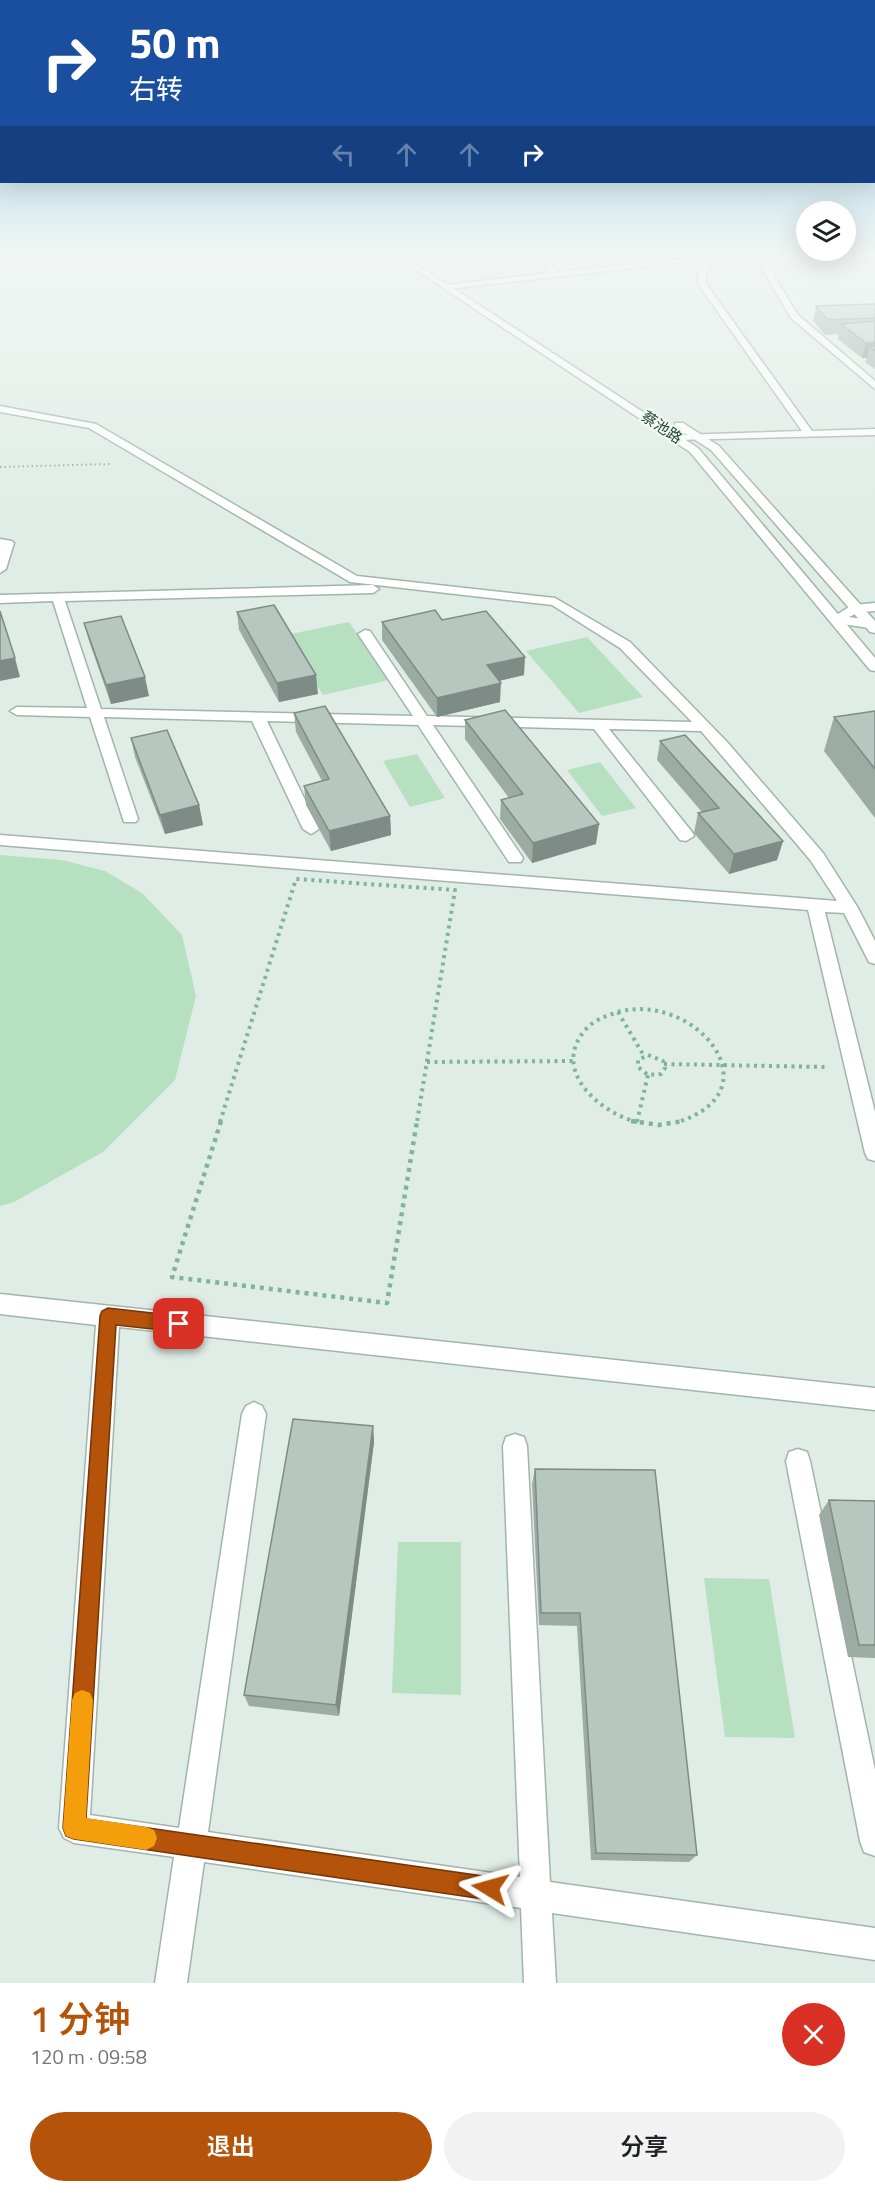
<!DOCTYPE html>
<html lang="zh">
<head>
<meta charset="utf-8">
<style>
  body { margin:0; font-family:"Titillium Web","Noto Sans SC",sans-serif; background:#f2f2f2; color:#202124; height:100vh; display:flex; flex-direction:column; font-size:22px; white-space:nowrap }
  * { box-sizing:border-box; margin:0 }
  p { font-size:20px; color:#757577 }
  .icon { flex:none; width:33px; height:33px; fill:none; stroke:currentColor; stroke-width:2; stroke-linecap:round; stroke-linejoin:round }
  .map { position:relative; height:1983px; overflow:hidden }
  .drawer { display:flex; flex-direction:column; background:#fff; flex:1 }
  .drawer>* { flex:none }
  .top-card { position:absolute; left:0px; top:0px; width:876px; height:183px; box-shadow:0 6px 24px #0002; background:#1a4fa0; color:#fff; overflow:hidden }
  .tools { position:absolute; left:796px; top:201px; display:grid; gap:12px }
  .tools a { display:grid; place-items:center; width:60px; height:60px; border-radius:50%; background:#fff; box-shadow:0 6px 24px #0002; font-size:30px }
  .pin { position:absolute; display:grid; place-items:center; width:51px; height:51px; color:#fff; margin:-26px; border-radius:12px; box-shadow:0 3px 9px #0006 }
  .me { position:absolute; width:66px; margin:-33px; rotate:278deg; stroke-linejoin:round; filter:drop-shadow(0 0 4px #0008) }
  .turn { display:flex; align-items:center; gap:21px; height:126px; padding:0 30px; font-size:27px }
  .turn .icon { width:78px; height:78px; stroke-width:2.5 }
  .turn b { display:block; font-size:42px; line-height:51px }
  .lanes { display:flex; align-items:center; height:57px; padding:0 30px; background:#0003; justify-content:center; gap:30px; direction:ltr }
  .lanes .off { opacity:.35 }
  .round { display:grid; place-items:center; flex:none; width:63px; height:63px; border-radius:32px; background:#f2f2f2 }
  .head { display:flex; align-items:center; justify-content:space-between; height:102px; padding:0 30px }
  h1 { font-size:36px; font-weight:600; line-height:45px; color:#b45309 }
  .button { display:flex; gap:12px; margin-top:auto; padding:12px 30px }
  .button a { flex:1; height:69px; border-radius:36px; background:#b45309; color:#fff; font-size:24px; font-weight:600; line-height:69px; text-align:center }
  .button a+a { background:#f2f2f2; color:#202124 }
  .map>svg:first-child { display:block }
  .green { fill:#b7e0c0 }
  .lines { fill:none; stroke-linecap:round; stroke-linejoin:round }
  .minor-casing { stroke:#a2b4ad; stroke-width:3 }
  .tertiary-casing { stroke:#a2b4ad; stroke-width:3 }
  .secondary-casing { stroke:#9db9ae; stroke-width:3 }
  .path-far2 { stroke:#7db3a0; stroke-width:2; stroke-dasharray:1.5 3; stroke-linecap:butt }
  .path-far1 { stroke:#7db3a0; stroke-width:4; stroke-dasharray:3 4.5; stroke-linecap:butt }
  .path { stroke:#7db3a0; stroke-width:4.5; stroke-dasharray:4 5; stroke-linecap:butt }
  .minor { fill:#fff; fill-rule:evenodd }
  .tertiary { fill:#fff; fill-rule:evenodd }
  .secondary { fill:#fff; fill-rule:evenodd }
  .wall { fill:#9caba4 }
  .shaded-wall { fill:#7f8b86 }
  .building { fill:#b5c7bf; stroke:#7f8b86; stroke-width:1.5 }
  .route { fill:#b45309; stroke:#753606; stroke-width:1.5 }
  .slow { fill:#f59e0b }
  .labels { text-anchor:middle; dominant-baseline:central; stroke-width:4.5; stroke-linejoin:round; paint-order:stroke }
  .far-street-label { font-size:15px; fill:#1f3e35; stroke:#f1f9f4 }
</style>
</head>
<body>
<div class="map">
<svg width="875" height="1983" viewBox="0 0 875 1983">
  <rect width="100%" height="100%" fill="#e0ece6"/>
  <!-- green -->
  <g class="green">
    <path d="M349,622L389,680L323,695L286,635Z"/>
    <path d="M587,637L643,697L579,713L526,651Z"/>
    <path d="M417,754L445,798L410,807L383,761Z"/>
    <path d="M600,762L636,808L602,816L567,770Z"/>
    <path d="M0,855L62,860L105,871L142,893L182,935L196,996L175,1080L103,1152L14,1202L0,1206Z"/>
    <path d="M398,1542H461V1695L392,1693Z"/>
    <path d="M704,1578L769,1579L795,1738L725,1737Z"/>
  </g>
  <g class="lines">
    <!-- minor casing -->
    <g class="minor-casing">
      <g id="minor">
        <path d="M536,252H544L556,272L678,259L682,261L678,263L447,289L443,287L447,285L548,273Z"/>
        <path d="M714,252H722L706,274V284L812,431L875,429V435L676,440V436L680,435L802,431L698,284V274Z"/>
        <path d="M769,252L776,254L767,263L797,314L875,381V389L791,318L759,263Z"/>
        <path d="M0,406L96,424L357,576L555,598L630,642L728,743L823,853L858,908L875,941V964L869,962L844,913L825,912L875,1112V1161L868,1159L865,1153L808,910L0,845V835L837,901L811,861L701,731L609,729L692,832L694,836L686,841L680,840L594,729L433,725L523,858L521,862H509L418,725L267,721L319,829L311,834L303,829L252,721L104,717L138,819L136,822H124L90,717L17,715L10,711L17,707L87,708L53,601L0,603V595L373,585L379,589L373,593L65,601L101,709L413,716L358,634L365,630L370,631L427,716L692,722L620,648L552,605L350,582L89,428L0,412Z"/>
        <path d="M0,539L12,541L14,543L6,569L0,573Z"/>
        <path d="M0,1294L875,1388V1410L119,1327L90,1815L179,1828L242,1414L246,1406L254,1402L262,1406L266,1414L208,1832L520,1877L503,1446L506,1437L515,1434L524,1437L527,1446L550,1882L875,1928V1960L552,1913L556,1983H524L521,1908L204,1862L187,1983H155L174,1857L74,1843L64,1838L59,1828L96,1325L0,1314Z"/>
        <path d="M798,1449L807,1452L810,1461L875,1770V1856L864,1852L860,1841L786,1461L789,1452Z"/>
      </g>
    </g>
    <!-- tertiary casing -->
    <g class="tertiary-casing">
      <g id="tertiary">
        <path d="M389,252H398L698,448L875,658V671L870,670L690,452Z"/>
        <path d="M792,252H812L779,258L775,256Z"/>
        <path d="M675,423H683L719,446L875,621V633L870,632L711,450L675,427Z"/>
      </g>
    </g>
    <!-- secondary casing -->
    <g class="secondary-casing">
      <path id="secondary" d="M875,603V611L859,612L849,617L875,621V629L836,623L830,619L852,605Z"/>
    </g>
    <!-- path-far2 -->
    <path class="path-far2" d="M0,467L110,464"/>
    <!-- path-far1 -->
    <g class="path-far1">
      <path d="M618,1012L644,1056"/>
      <path d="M648,1055L663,1061L665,1068L661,1074L648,1075L638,1067V1060Z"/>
      <path d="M427,1062L573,1061"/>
      <path d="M664,1064L826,1067"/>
      <path d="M220,1122L296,879L455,890L417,1122"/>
      <path d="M637,1122C598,1112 550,1069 586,1029C594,1020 606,1016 618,1012C695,991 777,1090 678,1122"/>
      <path d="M637,1122L648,1075"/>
    </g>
    <!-- path -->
    <g class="path">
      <path d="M221,1121L172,1277L387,1303L417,1121"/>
      <path d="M631,1121L659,1125L683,1121"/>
    </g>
    <!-- minor -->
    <use href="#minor" class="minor"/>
    <!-- tertiary -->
    <use href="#tertiary" class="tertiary"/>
    <!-- secondary -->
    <use href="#secondary" class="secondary"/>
  </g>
  <!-- wall -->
  <g class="wall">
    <path d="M875,304V369L865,362L867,358H862L838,339L839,334L825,335L813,321L816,306Z"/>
    <path d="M237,612L318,694L279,702L239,630Z"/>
    <path d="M442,620L524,675L499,681L500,702L437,717L382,640V622Z"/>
    <path d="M84,623L149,696L111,704L89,641Z"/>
    <path d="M875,711V818L824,751L834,717Z"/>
    <path d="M294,713L390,816L391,835L331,851L306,805L304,786L322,781L296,732Z"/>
    <path d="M465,720L596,844L532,863L500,819L501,800L509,798L465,739Z"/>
    <path d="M131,738L199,805L203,825L165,834L135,757Z"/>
    <path d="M660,741L783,841L777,860L729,874L694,833L698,813L702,812L657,760Z"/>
    <path d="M373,1426L374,1442L339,1716L249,1706L244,1695Z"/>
    <path d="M535,1469L697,1855L689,1862L591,1860L577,1626L539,1625L532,1484Z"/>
    <path d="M829,1500L875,1501V1658L848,1657L819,1515Z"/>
  </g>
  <!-- shaded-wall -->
  <g class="shaded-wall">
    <path d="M875,342V351L869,347L867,358H862L866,343Z"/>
    <path d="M525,657L524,675L486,684L487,665Z"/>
    <path d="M15,658L20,677L0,681V661Z"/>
    <path d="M316,675L318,694L279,702L277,683Z"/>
    <path d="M145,677L149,696L111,704L106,685Z"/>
    <path d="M501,683L500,702L437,717V698Z"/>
    <path d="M199,805L203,825L165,834L160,815Z"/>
    <path d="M390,816L391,835L331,851L329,831Z"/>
    <path d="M599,824L596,844L532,863L533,843Z"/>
    <path d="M783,841L777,860L729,874L734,854Z"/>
    <path d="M373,1426L374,1442L339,1716L336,1705Z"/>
  </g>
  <!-- building -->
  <g class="building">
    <path d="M875,304V318L828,320L816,306Z"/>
    <path d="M874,321L875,322V342L866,343L841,324Z"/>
    <path d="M875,346V351L869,347Z"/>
    <path d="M274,605L316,675L277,683L237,612Z"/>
    <path d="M435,610L442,620L486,611L525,657L487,665L501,683L437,698L382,622Z"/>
    <path d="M0,611L15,658L0,661Z"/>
    <path d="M121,616L145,677L106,685L84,623Z"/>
    <path d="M325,706L390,816L329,831L304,786L329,779L294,713Z"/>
    <path d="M505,710L599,824L533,843L501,800L523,794L465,720Z"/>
    <path d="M875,711V769L834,717Z"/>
    <path d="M167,730L199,805L160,815L131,738Z"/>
    <path d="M685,735L783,841L734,854L698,813L719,808L660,741Z"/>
    <path d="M293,1419L373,1426L336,1705L244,1695Z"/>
    <path d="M535,1469L655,1470L697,1855L596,1853L580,1613H541Z"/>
    <path d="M829,1500L875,1501V1645H859Z"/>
  </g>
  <!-- sky -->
  <linearGradient id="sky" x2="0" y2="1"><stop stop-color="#7fbee1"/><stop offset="0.48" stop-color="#f1f6f4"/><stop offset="1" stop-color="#f1f6f4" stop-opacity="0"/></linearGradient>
  <rect width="875" height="529" fill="url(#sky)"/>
  <!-- route -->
  <path class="route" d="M108,1308L179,1316L185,1318L187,1324L185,1329L179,1332L116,1325L86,1819L490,1877L498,1880L501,1888L498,1897L490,1900L74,1839L66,1836L63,1828L100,1316L102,1311Z"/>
  <!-- slow -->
  <path class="slow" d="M82,1690L90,1693L93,1700L86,1818L146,1827L154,1830L157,1838L154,1846L146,1850L74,1839L66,1836L63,1828L72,1700L75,1693Z"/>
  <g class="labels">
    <!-- far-street labels -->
    <g class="far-street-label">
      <text transform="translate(662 427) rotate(34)">蔡池路</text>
    </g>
  </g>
</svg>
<div class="tools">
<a><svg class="icon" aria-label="layers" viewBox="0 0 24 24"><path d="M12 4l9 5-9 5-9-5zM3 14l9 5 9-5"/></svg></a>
</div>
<div class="pin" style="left:179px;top:1324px;background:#d93025"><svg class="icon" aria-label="arrive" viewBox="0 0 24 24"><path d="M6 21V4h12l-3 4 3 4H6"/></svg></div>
<svg class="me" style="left:490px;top:1888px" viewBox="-20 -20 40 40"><path d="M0-17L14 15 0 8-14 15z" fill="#b45309" stroke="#fff" stroke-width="4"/></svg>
<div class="top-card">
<div class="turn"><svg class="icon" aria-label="right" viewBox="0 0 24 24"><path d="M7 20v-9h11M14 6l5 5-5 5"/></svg><div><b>50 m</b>右转</div></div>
<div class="lanes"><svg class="icon off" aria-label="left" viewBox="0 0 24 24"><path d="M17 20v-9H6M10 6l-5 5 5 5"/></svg><svg class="icon off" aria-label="ahead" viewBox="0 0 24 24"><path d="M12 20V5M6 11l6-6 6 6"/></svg><svg class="icon off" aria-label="ahead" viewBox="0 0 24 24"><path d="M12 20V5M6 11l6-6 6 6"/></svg><svg class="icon" aria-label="right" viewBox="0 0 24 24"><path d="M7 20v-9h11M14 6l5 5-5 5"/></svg></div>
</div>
</div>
<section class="drawer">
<div class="head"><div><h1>1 分钟</h1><p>120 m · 09:58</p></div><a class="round" style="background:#d93025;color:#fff"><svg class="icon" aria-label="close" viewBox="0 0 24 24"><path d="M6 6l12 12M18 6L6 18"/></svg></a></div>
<div class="button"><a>退出</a><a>分享</a></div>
</section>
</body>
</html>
